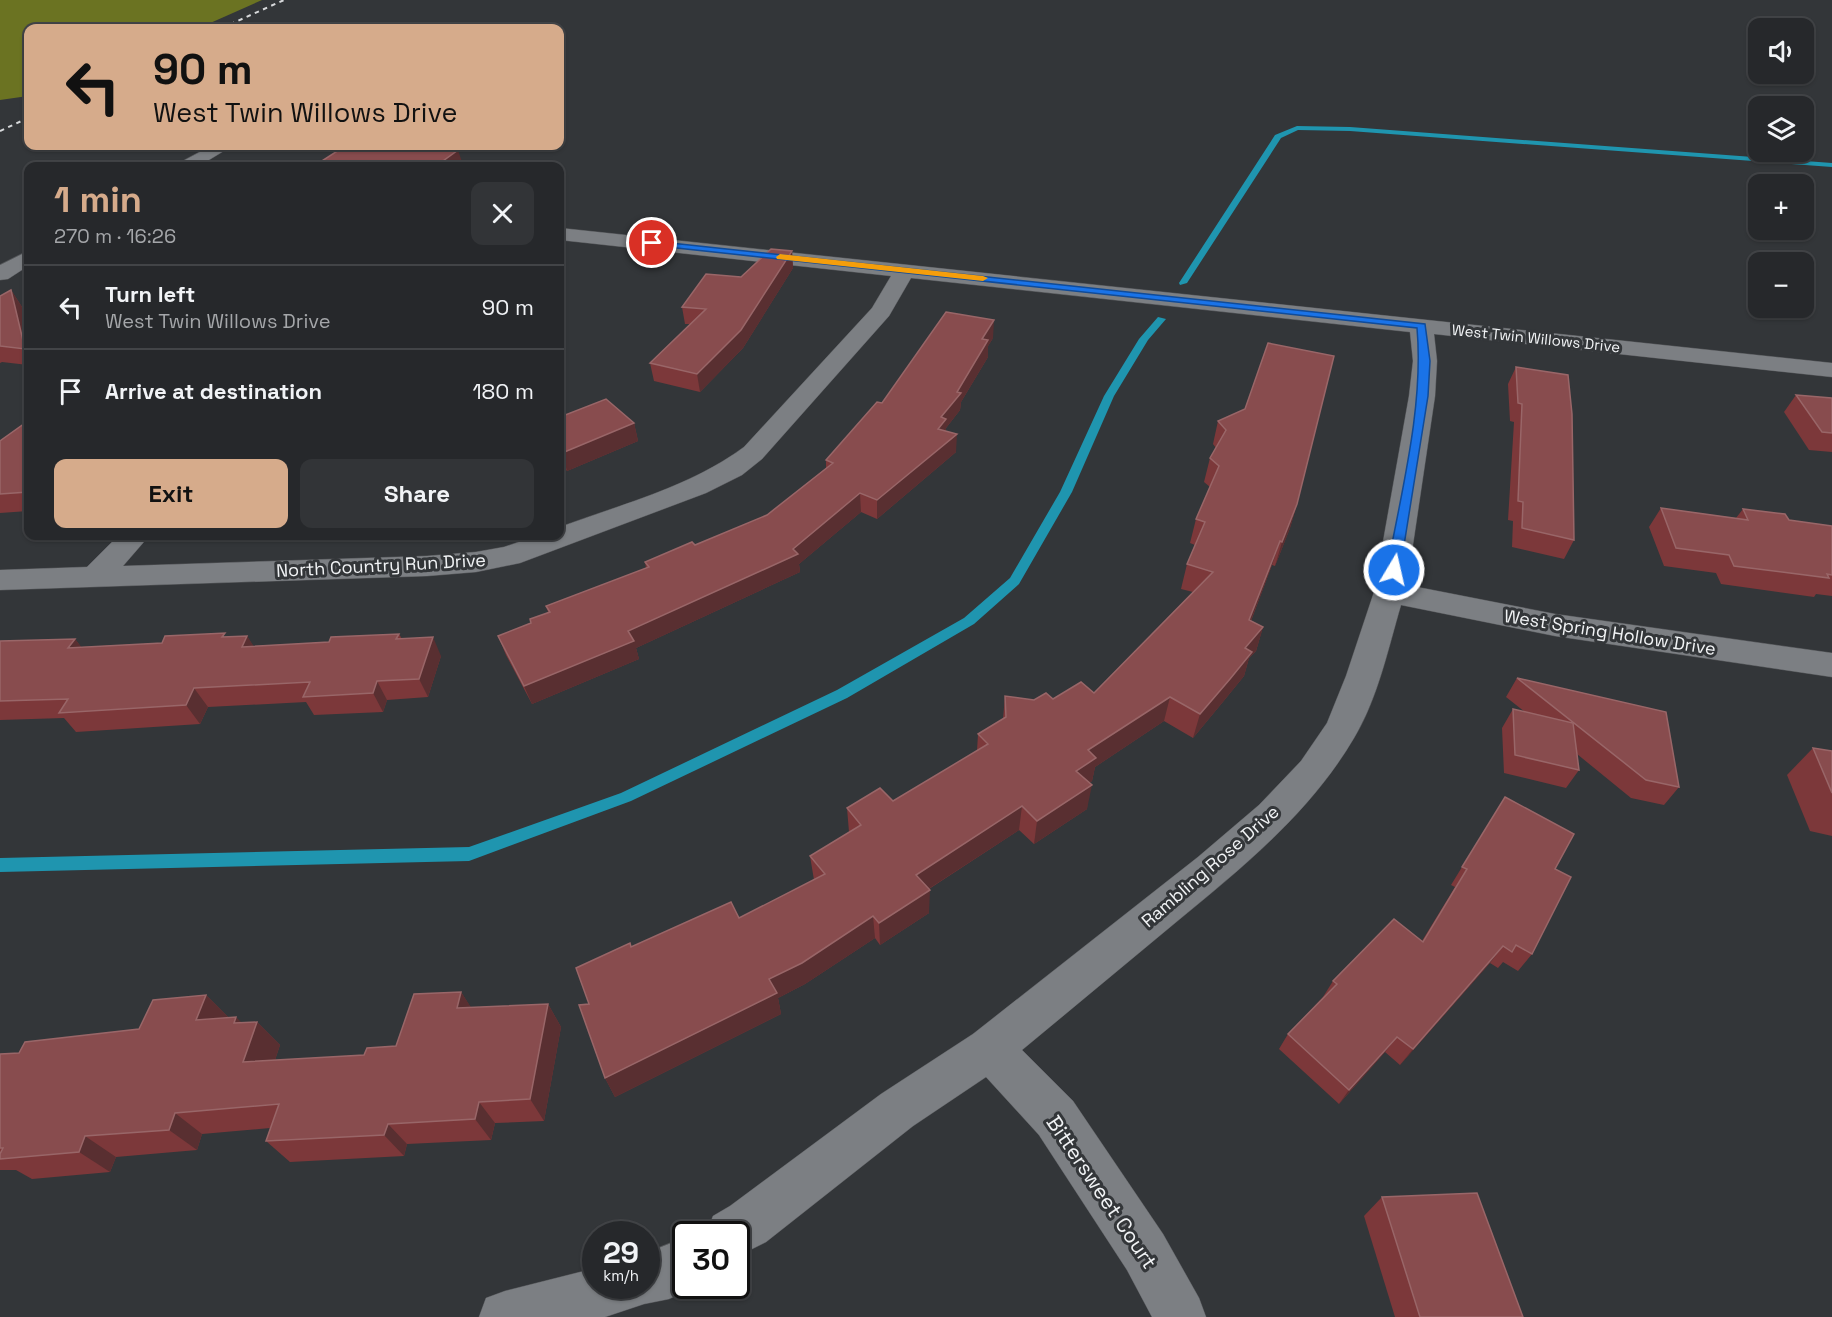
<!DOCTYPE html>
<html lang="en">
<head>
<meta charset="utf-8">
<style>
  body { margin:0; font-family:"Space Grotesk",sans-serif; background:#323437; color:#f1f3f6; height:100vh; display:flex; flex-direction:column; font-size:22px; white-space:nowrap }
  * { box-sizing:border-box; margin:0 }
  p { font-size:20px; color:#a4a6a9 }
  .icon { flex:none; width:33px; height:33px; fill:none; stroke:currentColor; stroke-width:2; stroke-linecap:round; stroke-linejoin:round }
  .map { position:relative; flex:1; overflow:hidden }
  .side { position:absolute; left:24px; top:162px; width:540px; height:378px; display:flex; flex-direction:column; background:#26282b; border-radius:12px; box-shadow:0 2px 4px #0004,0 0 0 2px #424447 }
  .side>* { flex:none }
  .hud { position:absolute; left:24px; top:24px; width:540px; height:126px; border-radius:12px; box-shadow:0 2px 4px #0004,0 0 0 2px #424447; background:#d6ab8b; color:#111; overflow:hidden }
  .fabs { position:absolute; left:1748px; top:18px; display:grid; gap:12px }
  .fabs a { display:grid; place-items:center; width:66px; height:66px; border-radius:12px; background:#26282b; box-shadow:0 2px 4px #0004,0 0 0 2px #424447; font-size:30px }
  .speed { position:absolute; left:582px; top:1221px; display:flex; gap:12px; font-size:30px; font-weight:700; text-align:center }
  .speed>* { display:grid; place-content:center; width:78px; height:78px; border-radius:50%; background:#26282b; box-shadow:0 2px 4px #0004,0 0 0 2px #424447; line-height:1 }
  .speed small { font-size:15px; font-weight:400 }
  .speed .limit { border:3px solid #111; border-radius:9px; background:#fff; color:#111 }
  .pin { position:absolute; display:grid; place-items:center; width:51px; height:51px; color:#fff; margin:-26px; border:3px solid #fff; border-radius:50%; box-shadow:0 2px 6px #0007 }
  .me { position:absolute; width:66px; margin:-33px; rotate:9deg; stroke-linejoin:round; filter:drop-shadow(0 0 4px #0008) }
  .turn { display:flex; align-items:center; gap:21px; height:126px; padding:0 30px; font-size:27px }
  .turn .icon { width:78px; height:78px; stroke-width:2.5 }
  .turn b { display:block; font-size:42px; line-height:51px }
  .round { display:grid; place-items:center; flex:none; width:63px; height:63px; border-radius:12px; background:#323437 }
  .summary { display:flex; align-items:center; justify-content:space-between; height:102px; padding:0 30px }
  h1 { font-size:36px; font-weight:800; line-height:45px; color:#d6ab8b }
  .button { display:flex; gap:12px; margin-top:auto; padding:12px 30px }
  .button a { flex:1; height:69px; border-radius:12px; background:#d6ab8b; color:#111; font-size:24px; font-weight:800; line-height:69px; text-align:center }
  .button a+a { background:#323437; color:#f1f3f6 }
  ul { padding:0; list-style:none }
  li { display:flex; align-items:center; gap:18px; height:84px; padding:0 30px; border-top:2px solid #424447 }
  li div { flex:1 }
  li b { display:block; font-size:22px }
  li em { font-style:normal }
  .map>svg:first-child { display:block }
  .forest { fill:#6b7322 }
  .lines { fill:none; stroke-linecap:round; stroke-linejoin:round }
  .stream { fill:#1f95af; fill-rule:evenodd }
  .minor-casing { stroke:#535558; stroke-width:1 }
  .minor { fill:#7c7f83; fill-rule:evenodd }
  .rail { stroke:#d7d9db; stroke-width:2; stroke-dasharray:4.5 4.5; stroke-linecap:butt }
  .wall { fill:#7c383a }
  .shaded-wall { fill:#592f31 }
  .building { fill:#884c4e; stroke:#996668; stroke-width:1.5 }
  .route { fill:#1a73e8; stroke:#114b97; stroke-width:1.5 }
  .slow { fill:#f59e0b }
  .labels { text-anchor:middle; dominant-baseline:central; stroke-width:6; stroke-linejoin:round; paint-order:stroke }
  .far-street-label { font-size:15px; fill:#f1f3f5; stroke:#333639 }
  .street-label { font-size:18px; fill:#f1f3f5; stroke:#333639 }
  .near-street-label { font-size:21px; fill:#f1f3f5; stroke:#333639 }
</style>
</head>
<body>
<div class="map">
<svg width="1832" height="1317" viewBox="0 0 1832 1317">
  <rect width="100%" height="100%" fill="#333639"/>
  <!-- forest -->
  <path class="forest" d="M0,0H262L199,28H28V96L0,100Z"/>
  <g class="lines">
    <!-- stream -->
    <g class="stream">
      <path d="M1297,126L1350,127L1832,163V167L1350,131L1298,130L1281,138L1187,283L1180,285L1179,283L1275,135Z"/>
      <path d="M1158,317L1166,319L1148,340L1114,396L1072,492L1019,584L974,624L847,698L631,801L469,861L0,872V858L469,847L621,793L837,690L964,618L1010,578L1060,492L1104,396L1139,339Z"/>
    </g>
    <!-- minor casing -->
    <g class="minor-casing">
      <g id="minor">
        <path d="M211,146H232L199,166H178L181,162Z"/>
        <path d="M560,228L1832,363V377L1434,334L1437,361L1435,396L1407,585L1555,614L1832,653V677L1555,636L1401,605C1388,649 1378,698 1354,738C1310,813 1242,868 1175,923C1124,965 1073,1008 1022,1050L1073,1101L1163,1234L1199,1298L1206,1317H1152L1127,1270L1039,1135L986,1077L913,1126L766,1242L736,1257V1234H706L713,1216L730,1206L881,1094L973,1034L1198,857L1259,805L1301,761L1327,723L1346,676L1374,592L1409,396L1413,361L1410,332L911,278L889,316L762,459L742,475L706,493L520,563L476,572L427,576L0,590V570L87,567L118,536H149L123,566L427,556L476,552L504,547L536,536H560V527C622,504 690,487 744,447L872,308L891,276L560,240Z"/>
        <path d="M28,251V266L8,279L0,280V265Z"/>
        <path d="M686,1237V1286H696L669,1299L644,1304L605,1317H479L486,1298L505,1291L596,1268V1286H646V1253Z"/>
      </g>
    </g>
    <!-- minor -->
    <use href="#minor" class="minor"/>
    <!-- rail -->
    <g class="rail">
      <path d="M222,28L284,0"/>
      <path d="M0,131L28,118"/>
    </g>
  </g>
  <!-- wall -->
  <g class="wall">
    <path d="M792,251L793,268L743,348L700,392L654,381L650,363L691,324H685L682,307Z"/>
    <path d="M11,290L22,307L28,332V365L2,362L0,363V296Z"/>
    <path d="M993,338L988,346V357L961,402L960,410L946,428V431L956,452L877,519L861,512L799,564L800,572L636,648L639,659L532,704L506,655L498,636L531,623L548,612L546,606L646,568L645,562L695,545L767,515L826,468V460L882,403Z"/>
    <path d="M1516,367L1574,540L1564,559L1512,547L1513,521L1508,520L1514,422L1510,421L1508,384Z"/>
    <path d="M1796,395L1832,398V452L1809,450L1784,412Z"/>
    <path d="M560,417L634,423L638,441L567,471L560,462Z"/>
    <path d="M28,421V511L0,513V441Z"/>
    <path d="M1218,421L1297,504L1290,528L1275,566L1272,565L1251,621L1263,627L1256,651L1249,658L1244,676L1222,703L1193,738L1164,721L1095,767L1092,781L1089,783L1087,809L1034,844L1019,830L929,889V913L880,945L875,938L805,984L778,998L781,1014L615,1097L605,1078L589,1004L631,947L739,918L814,880L810,856L849,832L847,808L893,801L977,751L978,734L1003,719L1005,696L1034,700L1053,699L1094,693L1193,592L1181,589L1187,564L1195,545L1190,543L1196,519L1210,487L1204,482L1210,458L1216,448L1213,444Z"/>
    <path d="M1661,508L1736,518L1743,509L1789,520L1832,526V596L1816,594L1814,597L1721,584L1716,573L1664,566L1649,527Z"/>
    <path d="M399,634L402,639L441,656L428,697L387,700L383,712L314,715L306,702L208,707L200,724L76,732L64,718L0,720V641L75,639L81,647L162,643L247,636L253,646L329,642Z"/>
    <path d="M1517,678L1679,787L1664,805L1631,798L1577,754L1579,770L1566,788L1504,773L1502,728L1513,709L1525,712L1506,697Z"/>
    <path d="M1813,748L1832,751V836L1810,831L1787,775Z"/>
    <path d="M1505,797L1555,869L1532,954L1518,971L1503,962L1498,968L1490,963L1400,1065L1385,1052L1339,1104L1279,1049L1288,1034L1323,997L1333,981L1422,941L1455,887L1451,885Z"/>
    <path d="M461,992L471,1008L548,1004L561,1027L544,1121L495,1123L491,1140L407,1144L404,1156L290,1162L266,1141L270,1128L202,1134L197,1150L116,1157L110,1172L32,1179L16,1170H0V1054L19,1053L139,1029L206,995L229,1018L242,1023L257,1022L280,1045L275,1060L364,1055L396,1046Z"/>
    <path d="M1382,1197L1523,1317H1395L1364,1216Z"/>
  </g>
  <!-- shaded-wall -->
  <g class="shaded-wall">
    <path d="M458,150L463,165L461,166H436Z"/>
    <path d="M792,251L793,268L743,348L700,392L697,374Z"/>
    <path d="M11,290L22,307L28,332V354L25,349Z"/>
    <path d="M994,320L993,338L988,346V357L961,402L960,410L946,428V437L938,429L941,417L957,392L982,339Z"/>
    <path d="M634,423L638,441L567,471L562,453Z"/>
    <path d="M957,434L956,452L877,519V500Z"/>
    <path d="M860,493L861,512L799,564L800,572L636,648L639,659L532,704L524,686L628,631L793,549Z"/>
    <path d="M1297,504L1290,528L1275,566L1282,542Z"/>
    <path d="M1280,541L1272,565L1242,644L1249,620Z"/>
    <path d="M1263,627L1256,651L1249,658L1244,676L1222,703L1193,738L1200,714L1245,648Z"/>
    <path d="M247,636L259,654L242,647Z"/>
    <path d="M433,637L441,656L428,697L419,679Z"/>
    <path d="M75,639L89,657L68,648Z"/>
    <path d="M377,681L387,700L383,712L373,693Z"/>
    <path d="M194,688L208,707L200,724L186,705Z"/>
    <path d="M1170,697L1164,721L1095,767L1092,781L1072,794L1076,771L1088,750Z"/>
    <path d="M1092,785L1087,809L1034,844L1037,821Z"/>
    <path d="M1022,806L1019,830L916,897V875Z"/>
    <path d="M930,890L929,913L880,945L879,923Z"/>
    <path d="M873,916L875,938L805,984L778,998L781,1014L615,1097L605,1078Z"/>
    <path d="M1503,946L1490,963L1400,1065L1413,1049Z"/>
    <path d="M461,992L476,1015L457,1008Z"/>
    <path d="M206,995L230,1019L196,1020Z"/>
    <path d="M548,1004L561,1027L544,1121L530,1099Z"/>
    <path d="M236,1017L253,1034L257,1022L280,1045L267,1084L243,1062L234,1023Z"/>
    <path d="M1397,1037L1385,1052L1339,1104L1349,1090Z"/>
    <path d="M479,1102L495,1123L491,1140L475,1119Z"/>
    <path d="M175,1113L202,1134L197,1150L169,1130Z"/>
    <path d="M388,1124L407,1144L404,1156L384,1135Z"/>
    <path d="M85,1136L116,1157L110,1172L79,1152Z"/>
  </g>
  <!-- building -->
  <g class="building">
    <path d="M345,146H421L458,150L436,166H314Z"/>
    <path d="M771,249L792,251L741,330L697,374L650,363L706,309L682,307L706,274L741,277Z"/>
    <path d="M11,290L25,349L0,346V296Z"/>
    <path d="M946,312L994,320L982,339L988,340L957,392L961,393L941,417L946,419L938,429L957,434L877,500L860,493L793,549L798,554L628,631L634,641L524,686L498,636L531,623L530,619L550,612L546,606L649,567L645,562L692,542L695,545L767,515L833,463L826,460L877,402L882,403Z"/>
    <path d="M1268,343L1334,356L1297,504L1282,542L1280,541L1249,620L1263,627L1245,648L1252,652L1230,679L1200,714L1170,697L1088,750L1096,758L1076,771L1092,785L1037,821L1022,806L916,875L930,890L879,923L873,916L802,963L769,979L777,993L605,1078L579,1005L589,1004L576,968L630,943L631,947L731,902L739,918L825,874L810,856L861,825L847,808L880,788L893,801L988,744L978,734L1006,717L1005,696L1034,700L1046,693L1053,699L1081,682L1094,693L1213,572L1187,564L1205,522L1196,519L1219,466L1210,458L1226,430L1218,421L1245,409Z"/>
    <path d="M1516,367L1568,375L1572,414L1574,540L1522,528L1523,502L1518,501L1522,404L1518,403Z"/>
    <path d="M1796,395L1832,398V433L1822,432Z"/>
    <path d="M606,399L634,423L562,453L560,450V417Z"/>
    <path d="M28,421V492L0,494V441Z"/>
    <path d="M1661,508L1748,520L1743,509L1785,514L1789,520L1832,526V575L1827,574L1829,578L1734,566L1729,555L1676,548Z"/>
    <path d="M225,633L222,637L247,636L242,647L329,642L331,637L399,634L396,639L433,637L419,679L377,681L373,693L303,697L310,682L194,688L186,705L59,713L68,699L0,701V641L75,639L68,648L162,643L165,636Z"/>
    <path d="M1517,678L1666,712L1679,787L1646,780Z"/>
    <path d="M1513,709L1573,723L1579,770L1515,755Z"/>
    <path d="M1813,748L1832,751V793Z"/>
    <path d="M1505,797L1574,834L1555,869L1571,877L1532,954L1516,945L1512,952L1503,946L1413,1049L1397,1037L1349,1090L1288,1034L1337,984L1333,981L1394,919L1423,942L1467,869L1462,867Z"/>
    <path d="M461,992L457,1008L548,1004L530,1099L479,1102L475,1119L388,1124L384,1135L266,1141L279,1104L175,1113L169,1130L85,1136L79,1152L0,1159V1154L3,1148H0V1054L19,1053L25,1042L139,1029L153,1000L206,995L196,1020L236,1017L234,1023L257,1022L243,1062L364,1055L367,1048L396,1046L414,994Z"/>
    <path d="M1477,1193L1523,1317H1420L1382,1197Z"/>
  </g>
  <!-- route -->
  <path class="route" d="M652,241L1425,324L1430,361L1428,396L1400,570L1394,574L1387,570C1401,493 1424,406 1417,328L649,245V242Z"/>
  <!-- slow -->
  <path class="slow" d="M780,254L983,276L988,278L983,281L777,259L776,257Z"/>
  <g class="labels">
    <!-- far-street labels -->
    <g class="far-street-label">
      <text transform="translate(1536 338) rotate(6)">West Twin Willows Drive</text>
    </g>
    <!-- street labels -->
    <g class="street-label">
      <text transform="translate(381 565) rotate(-3)">North Country Run Drive</text>
      <text transform="translate(1610 632) rotate(9)">West Spring Hollow Drive</text>
      <text transform="translate(1210 866) rotate(-41)">Rambling Rose Drive</text>
    </g>
    <!-- near-street labels -->
    <g class="near-street-label">
      <text transform="translate(1102 1192) rotate(56)">Bittersweet Court</text>
    </g>
  </g>
</svg>
<div class="fabs">
<a><svg class="icon" aria-label="sound" viewBox="0 0 24 24"><path d="M4 9h4l5-4v14l-5-4H4zM17 9q2 3 0 6"/></svg></a>
<a><svg class="icon" aria-label="layers" viewBox="0 0 24 24"><path d="M12 4l9 5-9 5-9-5zM3 14l9 5 9-5"/></svg></a>
<a>+</a>
<a>−</a>
</div>
<div class="speed"><div>29<small>km/h</small></div><div class="limit">30</div></div>
<div class="pin" style="left:652px;top:243px;background:#d93025"><svg class="icon" aria-label="arrive" viewBox="0 0 24 24"><path d="M6 21V4h12l-3 4 3 4H6"/></svg></div>
<svg class="me" style="left:1394px;top:570px" viewBox="-20 -20 40 40"><circle r="17" fill="#1a73e8" stroke="#fff" stroke-width="3"/><path d="M0-11L8 9 0 5-8 9z" fill="#fff"/></svg>
<div class="hud">
<div class="turn"><svg class="icon" aria-label="left" viewBox="0 0 24 24"><path d="M17 20v-9H6M10 6l-5 5 5 5"/></svg><div><b>90 m</b>West Twin Willows Drive</div></div>
</div>
<section class="side">
<div class="summary"><div><h1>1 min</h1><p>270 m · 16:26</p></div><a class="round"><svg class="icon" aria-label="close" viewBox="0 0 24 24"><path d="M6 6l12 12M18 6L6 18"/></svg></a></div>
<ul>
<li><svg class="icon" aria-label="left" viewBox="0 0 24 24"><path d="M17 20v-9H6M10 6l-5 5 5 5"/></svg><div><b>Turn left</b><p>West Twin Willows Drive</p></div><em>90 m</em></li>
<li><svg class="icon" aria-label="arrive" viewBox="0 0 24 24"><path d="M6 21V4h12l-3 4 3 4H6"/></svg><div><b>Arrive at destination</b></div><em>180 m</em></li>
</ul>
<div class="button"><a>Exit</a><a>Share</a></div>
</section>
</div>
</body>
</html>
